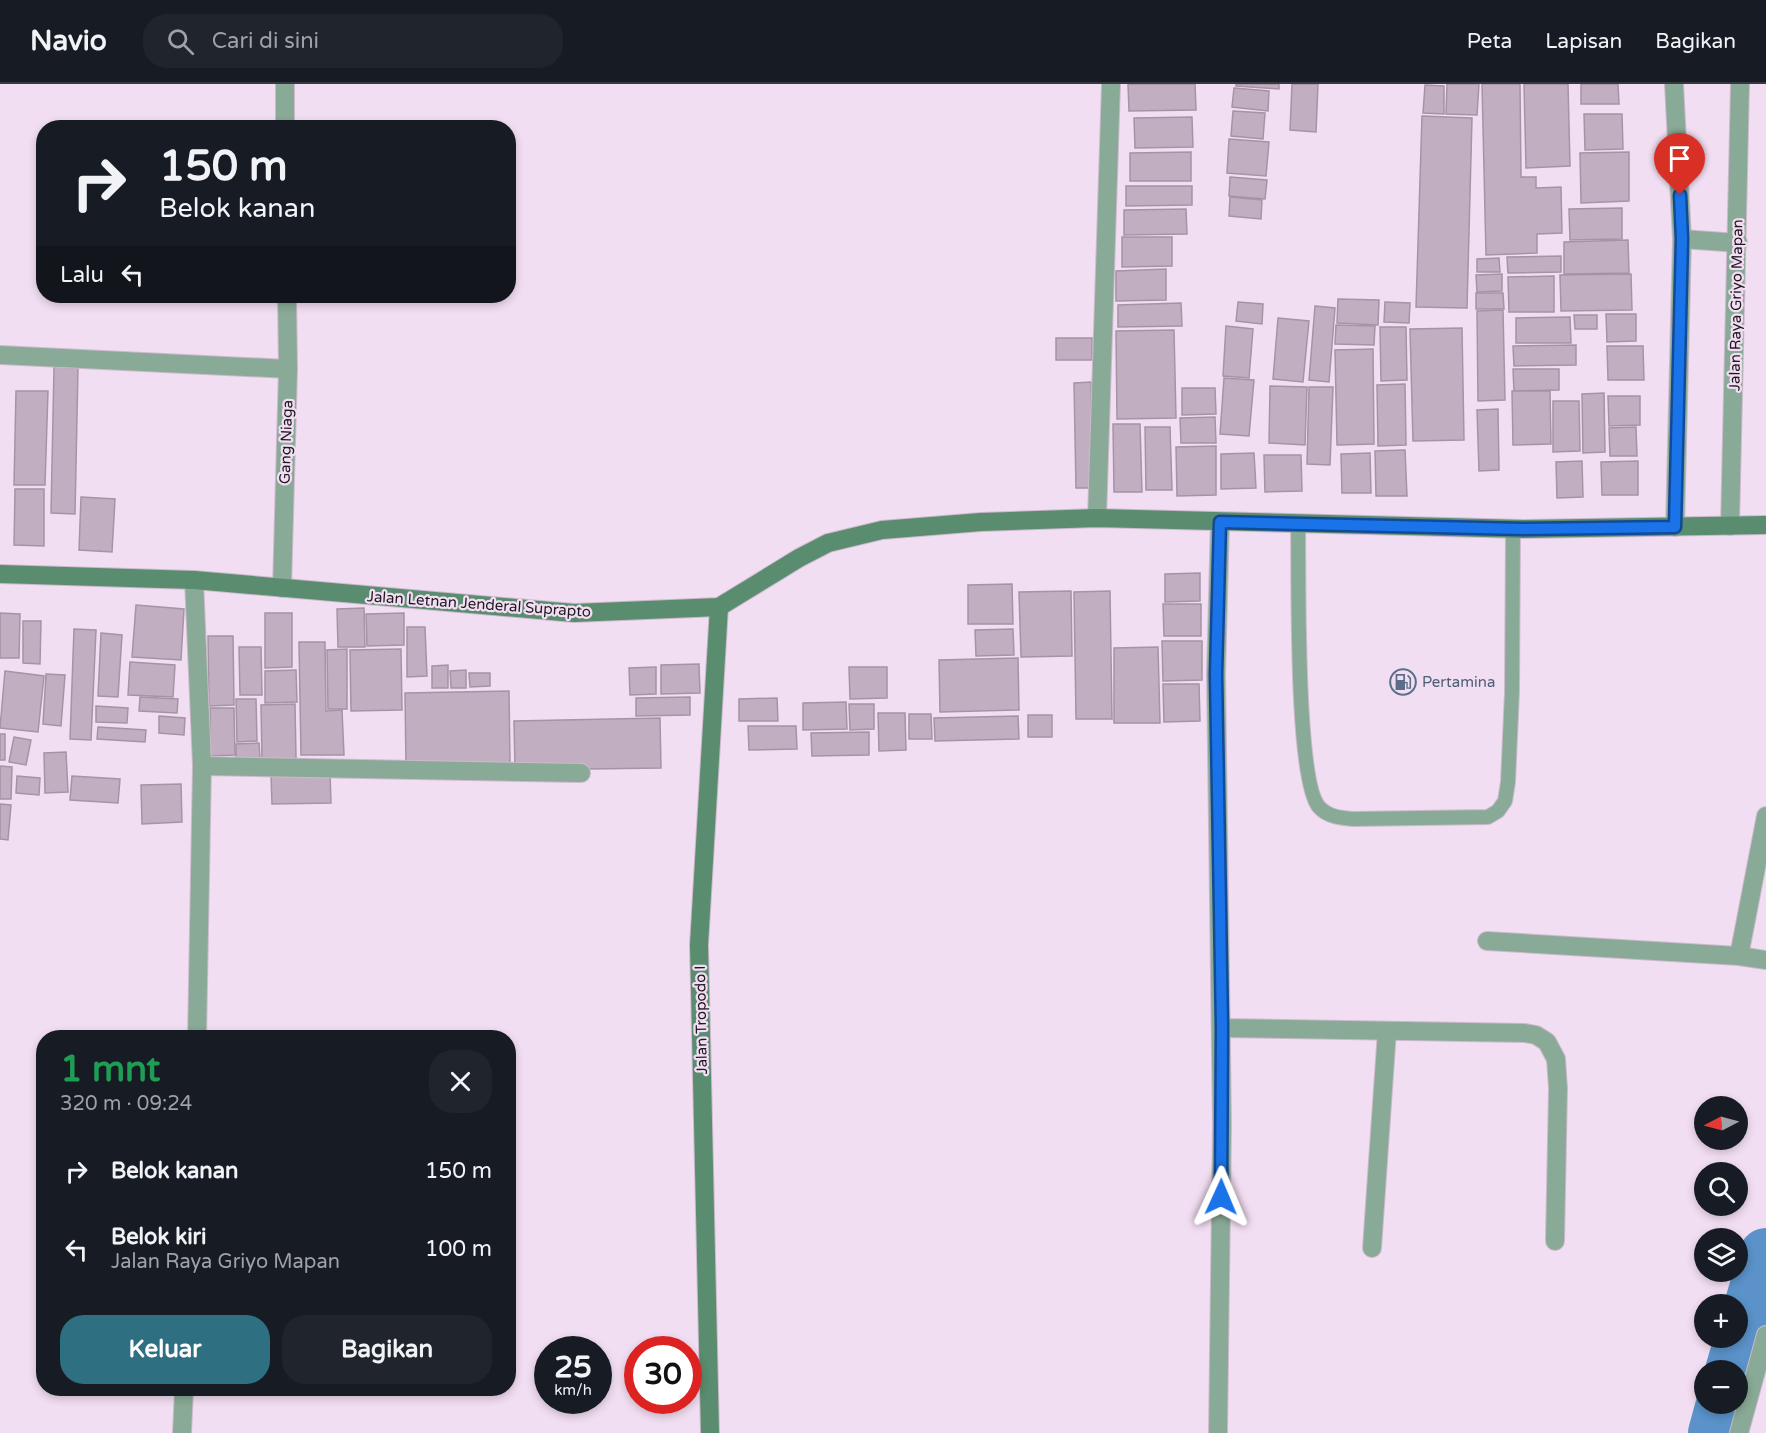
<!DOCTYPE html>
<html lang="id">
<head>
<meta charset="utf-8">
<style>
  body { margin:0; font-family:"Varela Round",sans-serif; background:#20242c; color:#f1f3f6; height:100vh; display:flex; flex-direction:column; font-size:22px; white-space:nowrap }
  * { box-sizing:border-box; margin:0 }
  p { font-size:20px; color:#9ea1a6 }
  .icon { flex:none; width:33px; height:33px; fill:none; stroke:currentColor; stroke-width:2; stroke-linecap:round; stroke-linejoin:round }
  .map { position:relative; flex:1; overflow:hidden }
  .drawer { position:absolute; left:36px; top:946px; width:480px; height:366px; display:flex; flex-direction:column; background:#171b24; border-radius:24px; box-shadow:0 3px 9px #0003 }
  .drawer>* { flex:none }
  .hud { position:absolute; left:36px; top:36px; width:480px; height:183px; border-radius:24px; box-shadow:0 3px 9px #0003; background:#171b24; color:#f1f3f6; overflow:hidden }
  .needle { width:39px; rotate:264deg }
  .buttons { position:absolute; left:1694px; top:1012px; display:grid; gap:12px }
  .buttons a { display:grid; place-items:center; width:54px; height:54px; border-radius:50%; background:#171b24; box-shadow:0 3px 9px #0003; font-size:30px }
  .speed { position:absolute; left:534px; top:1252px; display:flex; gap:12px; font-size:30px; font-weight:700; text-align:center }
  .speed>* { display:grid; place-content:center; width:78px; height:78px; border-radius:50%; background:#171b24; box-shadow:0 3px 9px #0003; line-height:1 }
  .speed small { font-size:15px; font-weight:400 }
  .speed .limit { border:9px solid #d22; background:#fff; color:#111 }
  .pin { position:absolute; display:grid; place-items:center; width:51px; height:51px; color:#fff; margin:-62px -26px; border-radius:50% 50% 50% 0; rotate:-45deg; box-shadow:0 0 6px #0007 }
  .pin .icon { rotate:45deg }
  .me { position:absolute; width:66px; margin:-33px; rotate:1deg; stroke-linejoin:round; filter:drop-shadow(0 0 4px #0008) }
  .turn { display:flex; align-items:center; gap:21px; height:126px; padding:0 24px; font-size:27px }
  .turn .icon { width:78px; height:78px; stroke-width:2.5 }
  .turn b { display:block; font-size:42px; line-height:51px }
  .then { display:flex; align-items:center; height:57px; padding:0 24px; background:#0003; gap:12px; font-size:22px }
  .round { display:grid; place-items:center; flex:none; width:63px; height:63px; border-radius:24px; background:#20242c }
  .overview { display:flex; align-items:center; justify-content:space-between; height:102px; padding:0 24px }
  h1 { font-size:36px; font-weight:700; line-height:45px; color:#1e9e55 }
  .action { display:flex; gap:12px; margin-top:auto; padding:12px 24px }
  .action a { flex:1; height:69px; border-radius:24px; background:#2e7082; color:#fff; font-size:24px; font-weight:700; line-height:69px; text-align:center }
  .action a+a { background:#20242c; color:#f1f3f6 }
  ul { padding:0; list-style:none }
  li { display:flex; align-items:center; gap:18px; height:78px; padding:0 24px }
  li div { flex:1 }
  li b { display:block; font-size:22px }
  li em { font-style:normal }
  header { display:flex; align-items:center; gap:36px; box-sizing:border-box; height:84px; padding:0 30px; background:#171b24; border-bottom:2px solid #363941 }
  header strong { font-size:28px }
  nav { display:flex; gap:33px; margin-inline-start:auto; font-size:21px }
  .search { width:420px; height:54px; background:#20242c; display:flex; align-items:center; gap:15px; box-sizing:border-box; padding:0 21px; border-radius:24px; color:#9ea1a6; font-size:22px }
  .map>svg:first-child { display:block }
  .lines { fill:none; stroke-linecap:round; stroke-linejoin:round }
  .river { stroke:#5a92c9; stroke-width:54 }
  .building { fill:#c1afc1; stroke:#a693a5; stroke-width:1.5 }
  .lane-casing { stroke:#ccbacc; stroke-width:16 }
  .street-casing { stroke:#ccbacc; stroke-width:20 }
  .secondary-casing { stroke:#ccbacc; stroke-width:20 }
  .lane { stroke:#89aa96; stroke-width:14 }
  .street { stroke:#89aa96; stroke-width:18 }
  .secondary { stroke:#5a8c70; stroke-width:18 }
  .route-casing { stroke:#114b97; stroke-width:15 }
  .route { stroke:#1a73e8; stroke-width:10 }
  .labels { text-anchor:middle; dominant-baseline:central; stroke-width:4.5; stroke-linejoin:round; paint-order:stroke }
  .street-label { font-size:15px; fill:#1f181f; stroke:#f2def2 }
  .service-label { font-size:15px; fill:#4e5e75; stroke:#f2def2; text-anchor:start }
</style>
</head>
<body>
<header>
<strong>Navio</strong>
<div class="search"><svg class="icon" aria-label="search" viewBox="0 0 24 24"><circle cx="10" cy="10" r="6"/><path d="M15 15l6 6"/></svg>Cari di sini</div>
<nav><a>Peta</a><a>Lapisan</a><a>Bagikan</a></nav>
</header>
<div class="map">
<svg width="1766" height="1349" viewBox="0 0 1766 1349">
  <rect width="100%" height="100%" fill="#f2def2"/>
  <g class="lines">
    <!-- river -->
    <g class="river">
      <path d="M1732,1287L1766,1171"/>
      <path d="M1715,1349L1723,1320"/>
    </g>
  </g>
  <!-- building -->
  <g class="building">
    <path d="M1128,0H1195L1196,26L1129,27Z"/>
    <path d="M1236,0H1279V5L1236,2Z"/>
    <path d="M1292,0H1318L1316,48L1290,46Z"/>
    <path d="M1447,0H1479L1477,31L1446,30Z"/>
    <path d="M1482,0H1520L1521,93H1536V104L1561,103L1562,149L1537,150V169L1486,171Z"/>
    <path d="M1524,0H1568L1570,82L1526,84Z"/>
    <path d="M1581,0H1618L1619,20H1581Z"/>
    <path d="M1425,1L1444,2V30L1423,29Z"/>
    <path d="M1234,4L1269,7L1268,27L1232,23Z"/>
    <path d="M1233,27L1265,29L1263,55L1231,52Z"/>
    <path d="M1584,30H1622L1623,65L1585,66Z"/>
    <path d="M1422,32L1472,34L1467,224L1416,223Z"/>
    <path d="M1192,33L1193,63L1135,64L1134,34Z"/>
    <path d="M1229,55L1269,58L1266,92L1227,89Z"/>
    <path d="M1191,68V97H1130V69Z"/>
    <path d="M1629,68V117L1581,119L1580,69Z"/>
    <path d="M1230,93L1267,96L1265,115L1229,112Z"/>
    <path d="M1126,102H1192V121L1126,122Z"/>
    <path d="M1230,113L1262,116L1261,135L1229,132Z"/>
    <path d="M1622,124V155L1570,156L1569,125Z"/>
    <path d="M1186,125L1187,150L1124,151V126Z"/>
    <path d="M1122,153H1172V182L1122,183Z"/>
    <path d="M1628,156L1629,189L1564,190V158Z"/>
    <path d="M1561,172V188L1508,189L1507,173Z"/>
    <path d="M1499,174L1500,188H1477V175Z"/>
    <path d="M1166,185V216L1116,217V187Z"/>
    <path d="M1502,190V207L1477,208L1476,191Z"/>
    <path d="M1631,190L1632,226L1561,227L1560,191Z"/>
    <path d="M1554,192V228H1509L1508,193Z"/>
    <path d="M1476,209H1503L1504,225H1476Z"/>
    <path d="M1338,215L1379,216L1378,241L1337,239Z"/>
    <path d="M1238,218L1263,220L1262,240L1236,237Z"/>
    <path d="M1385,218L1410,219L1409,239L1384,238Z"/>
    <path d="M1181,219L1182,242L1118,243V221Z"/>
    <path d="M1315,222L1335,224L1329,298L1309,296Z"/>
    <path d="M1503,226L1505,316L1478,317L1477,227Z"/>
    <path d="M1606,230H1636V257L1607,258Z"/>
    <path d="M1574,231H1597V245H1575Z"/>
    <path d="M1570,233L1571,259H1516V234Z"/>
    <path d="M1278,234L1309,237L1303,298L1273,295Z"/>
    <path d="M1336,241L1375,242L1374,261L1335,260Z"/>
    <path d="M1226,242L1253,245L1249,294L1223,292Z"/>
    <path d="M1380,243H1406L1407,296L1381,297Z"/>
    <path d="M1462,244L1464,356L1413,357L1410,245Z"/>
    <path d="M1174,246L1176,334L1117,335L1116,247Z"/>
    <rect x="1056" y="254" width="36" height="22"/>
    <path d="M1576,261V281L1514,282L1513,262Z"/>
    <path d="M1607,262H1643L1644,296H1608Z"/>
    <path d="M1373,265L1374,360L1337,361L1335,266Z"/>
    <path d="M54,283L78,284L75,430L51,429Z"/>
    <path d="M1513,285H1559V306L1514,307Z"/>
    <path d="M1224,294L1254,296L1249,352L1220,350Z"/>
    <path d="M1091,298L1093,404H1076L1074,299Z"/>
    <path d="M1405,300L1406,361L1378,362L1377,301Z"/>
    <path d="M1270,302L1307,303L1305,361L1269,359Z"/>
    <path d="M1309,303H1333L1330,381L1307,380Z"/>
    <path d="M1182,304H1215L1216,330L1182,331Z"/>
    <path d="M16,307H48L45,401H14Z"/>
    <path d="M1512,307H1550L1551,360L1513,361Z"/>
    <path d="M1604,309L1605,368L1583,369L1582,310Z"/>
    <path d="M1608,312H1640V341L1609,342Z"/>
    <path d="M1553,317H1579L1580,367L1553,368Z"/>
    <path d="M1498,325L1499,386L1479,387L1477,326Z"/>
    <path d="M1215,333L1216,359H1181L1180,334Z"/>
    <path d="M1113,340H1140L1142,408H1114Z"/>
    <path d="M1145,343H1170L1172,406H1146Z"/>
    <path d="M1636,343L1637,372H1610L1609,344Z"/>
    <path d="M1216,362V411L1177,412L1176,363Z"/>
    <path d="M1405,366L1407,412H1376L1375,367Z"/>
    <path d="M1254,369L1256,404L1221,405V370Z"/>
    <path d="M1370,369L1371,409H1342L1341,370Z"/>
    <path d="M1264,371H1301L1302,407L1265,408Z"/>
    <path d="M1582,377L1583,413L1557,414L1556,378Z"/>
    <path d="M1638,377V411H1602L1601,378Z"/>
    <path d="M15,405H44V462L14,461Z"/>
    <path d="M81,413L115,415L112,468L79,466Z"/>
    <path d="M1200,489V517L1165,518V490Z"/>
    <path d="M1012,500L1013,540H968V501Z"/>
    <path d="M1071,507L1072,572L1021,573L1019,508Z"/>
    <path d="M1110,507L1112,635H1076L1074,508Z"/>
    <path d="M1163,520H1201V552H1164Z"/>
    <path d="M136,521L184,525L181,576L132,573Z"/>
    <path d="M364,524L365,563H338L337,525Z"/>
    <path d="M0,529L20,530L19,574H0Z"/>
    <path d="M265,529H292V583L265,584Z"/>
    <path d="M404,529V561L367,562L366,530Z"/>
    <path d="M23,537H41L40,580L23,579Z"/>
    <path d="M407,543H425L427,592L407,593Z"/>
    <path d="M74,545L96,546L91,656L70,655Z"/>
    <path d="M1013,545L1014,571L976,572L975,546Z"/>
    <path d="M101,549L122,551L118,613L98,612Z"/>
    <path d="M208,552H233L234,621L209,622Z"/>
    <path d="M1162,557H1202V596L1163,597Z"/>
    <path d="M299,558H325L326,627L342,626L344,671H301Z"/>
    <path d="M239,563H261L262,611H240Z"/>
    <path d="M1158,563L1160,639H1114V564Z"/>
    <path d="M347,565V625H328L327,566Z"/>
    <path d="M401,565L402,626L351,627L350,566Z"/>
    <path d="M1018,574L1019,626L940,628L939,576Z"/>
    <path d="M130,578L175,581L173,613L128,611Z"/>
    <path d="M699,580L700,609L661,610V581Z"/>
    <path d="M448,581V604H432V582Z"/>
    <path d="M656,583V610L630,611L629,584Z"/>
    <path d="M849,583H887V614L850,615Z"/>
    <path d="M296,586L297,618L265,619V587Z"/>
    <path d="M466,586V604H451L450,587Z"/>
    <path d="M5,587L44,592L38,648L0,644Z"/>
    <path d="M469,589H490V602L470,603Z"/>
    <path d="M46,590L65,591L61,642L43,640Z"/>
    <path d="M1163,600H1199L1200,637L1164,638Z"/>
    <path d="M509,607L510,681L406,682L405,609Z"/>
    <path d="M140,613L178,615L177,629L139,627Z"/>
    <path d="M690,613V631L636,632V614Z"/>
    <path d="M777,614L778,637H739V615Z"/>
    <path d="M236,615H256L257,657L237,658Z"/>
    <path d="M846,618L847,645L803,646V619Z"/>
    <path d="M295,620L296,675H262L261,621Z"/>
    <path d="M849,620H874V645L850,646Z"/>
    <path d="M96,622L128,624L127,639L96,638Z"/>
    <path d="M210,624H234L235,671L210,672Z"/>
    <path d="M878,629H905L906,666L879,667Z"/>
    <path d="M909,630H931L932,655H909Z"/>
    <rect x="1028" y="631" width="24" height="22"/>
    <path d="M159,632L185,634L184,651L159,649Z"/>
    <path d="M1018,632L1019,655L935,657L934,634Z"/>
    <path d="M660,634L661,684L515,686L514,637Z"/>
    <path d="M748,642H796L797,665L749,666Z"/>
    <path d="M98,643L146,646L145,658L97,655Z"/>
    <path d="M869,648V671L812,672L811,649Z"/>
    <rect x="0" y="650" width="5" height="26"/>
    <path d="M14,653L31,656L26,681L9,678Z"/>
    <path d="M259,659L260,675H236V660Z"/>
    <path d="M66,668L68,708L45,709L44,669Z"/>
    <path d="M0,682L12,683L11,715H0Z"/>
    <path d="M330,689L331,719L272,720L271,690Z"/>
    <path d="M17,692L40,694L39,711L16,709Z"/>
    <path d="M72,692L120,695L118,719L70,716Z"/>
    <path d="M181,700L182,738L142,740L141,701Z"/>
    <path d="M0,720L11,721L8,756L0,755Z"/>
  </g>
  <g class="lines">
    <!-- lane casing -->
    <g class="lane-casing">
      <path id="lane" d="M1298,440C1299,486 1295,696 1319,723C1328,733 1341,734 1353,735L1488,733L1498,727L1505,717L1508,698L1512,608L1513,445"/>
    </g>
    <!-- street casing -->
    <g class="street-casing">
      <g id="street">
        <path d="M285,0V44"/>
        <path d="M1674,0L1682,155L1675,443"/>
        <path d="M1682,155L1738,159"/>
        <path d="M0,271L288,285"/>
        <path d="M1097,434L1111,0"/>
        <path d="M1730,442L1740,0"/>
        <path d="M194,496L202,682L197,954"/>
        <path d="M282,504L288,285L287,212"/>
        <path d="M202,682L581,689"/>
        <path d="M1487,857L1739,872L1766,876"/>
        <path d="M1739,872L1766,732"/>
        <path d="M1222,944L1525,949L1536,951L1547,958L1556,975L1558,1004L1555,1157"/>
        <path d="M1372,1164L1387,947"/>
        <path d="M182,1349L184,1305"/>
        <path d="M1218,1349L1222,1042L1216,590L1220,438"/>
        <path d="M1739,1349L1766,1251"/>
      </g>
    </g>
    <!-- secondary casing -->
    <g class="secondary-casing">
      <g id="secondary">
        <path d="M0,490L194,496L574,529L719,523L799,474L828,459L882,446L981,438L1097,434L1523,445L1766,441"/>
        <path d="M710,1349L699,861L719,523"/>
      </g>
    </g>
    <!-- lane -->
    <use href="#lane" class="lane"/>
    <!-- street -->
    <use href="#street" class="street"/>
    <!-- secondary -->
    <use href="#secondary" class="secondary"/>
  </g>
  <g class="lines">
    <!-- route casing -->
    <g class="route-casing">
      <path id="route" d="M1221,1113L1222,944L1216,590L1220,438L1523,445L1675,443L1682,155L1680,111"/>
    </g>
    <!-- route -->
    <use href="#route" class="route"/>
  </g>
  <!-- icons -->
  <defs>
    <g id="fuel-ring" transform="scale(1.35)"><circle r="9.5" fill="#f2def2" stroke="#5c6f8a" stroke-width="1.5"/><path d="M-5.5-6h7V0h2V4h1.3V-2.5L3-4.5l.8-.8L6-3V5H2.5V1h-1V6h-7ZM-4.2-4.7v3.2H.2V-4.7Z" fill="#5c6f8a"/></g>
  </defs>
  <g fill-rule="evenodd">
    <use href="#fuel-ring" x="1403" y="598"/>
  </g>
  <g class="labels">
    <!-- street labels -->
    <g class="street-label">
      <text transform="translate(1736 221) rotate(-89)">Jalan Raya Griyo Mapan</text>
      <text transform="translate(286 358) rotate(-88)">Gang Niaga</text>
      <text transform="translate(479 520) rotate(4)">Jalan Letnan Jenderal Suprapto</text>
      <text transform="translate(701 936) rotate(-91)">Jalan Tropodo I</text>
    </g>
    <!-- service labels -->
    <g class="service-label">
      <text x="1422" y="598">Pertamina</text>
    </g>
  </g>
</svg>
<div class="buttons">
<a><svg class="needle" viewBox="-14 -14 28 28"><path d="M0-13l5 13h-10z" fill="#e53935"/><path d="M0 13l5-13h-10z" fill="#9ea1a6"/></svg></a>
<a><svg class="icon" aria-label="search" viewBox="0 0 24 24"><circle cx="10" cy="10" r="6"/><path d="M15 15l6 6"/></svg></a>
<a><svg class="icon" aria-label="layers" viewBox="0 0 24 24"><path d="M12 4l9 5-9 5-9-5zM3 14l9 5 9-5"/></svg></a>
<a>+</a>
<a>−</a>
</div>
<div class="speed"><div>25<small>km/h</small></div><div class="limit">30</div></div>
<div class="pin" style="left:1680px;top:111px;background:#d93025"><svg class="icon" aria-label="arrive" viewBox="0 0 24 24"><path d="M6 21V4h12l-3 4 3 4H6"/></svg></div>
<svg class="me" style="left:1221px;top:1113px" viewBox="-20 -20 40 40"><path d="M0-17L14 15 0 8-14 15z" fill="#1a73e8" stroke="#fff" stroke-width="4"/></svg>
<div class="hud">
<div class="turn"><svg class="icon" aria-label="right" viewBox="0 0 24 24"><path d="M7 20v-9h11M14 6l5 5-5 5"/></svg><div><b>150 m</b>Belok kanan</div></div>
<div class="then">Lalu<svg class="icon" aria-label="left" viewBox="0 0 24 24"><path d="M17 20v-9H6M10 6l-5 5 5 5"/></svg></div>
</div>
<section class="drawer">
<div class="overview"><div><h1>1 mnt</h1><p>320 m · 09:24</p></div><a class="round"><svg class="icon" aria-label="close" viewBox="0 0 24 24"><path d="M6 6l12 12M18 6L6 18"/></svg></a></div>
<ul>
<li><svg class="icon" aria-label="right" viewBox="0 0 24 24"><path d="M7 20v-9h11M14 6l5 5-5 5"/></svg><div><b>Belok kanan</b></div><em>150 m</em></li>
<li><svg class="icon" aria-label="left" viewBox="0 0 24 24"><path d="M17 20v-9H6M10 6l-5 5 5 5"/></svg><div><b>Belok kiri</b><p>Jalan Raya Griyo Mapan</p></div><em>100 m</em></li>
</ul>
<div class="action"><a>Keluar</a><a>Bagikan</a></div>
</section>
</div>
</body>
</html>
